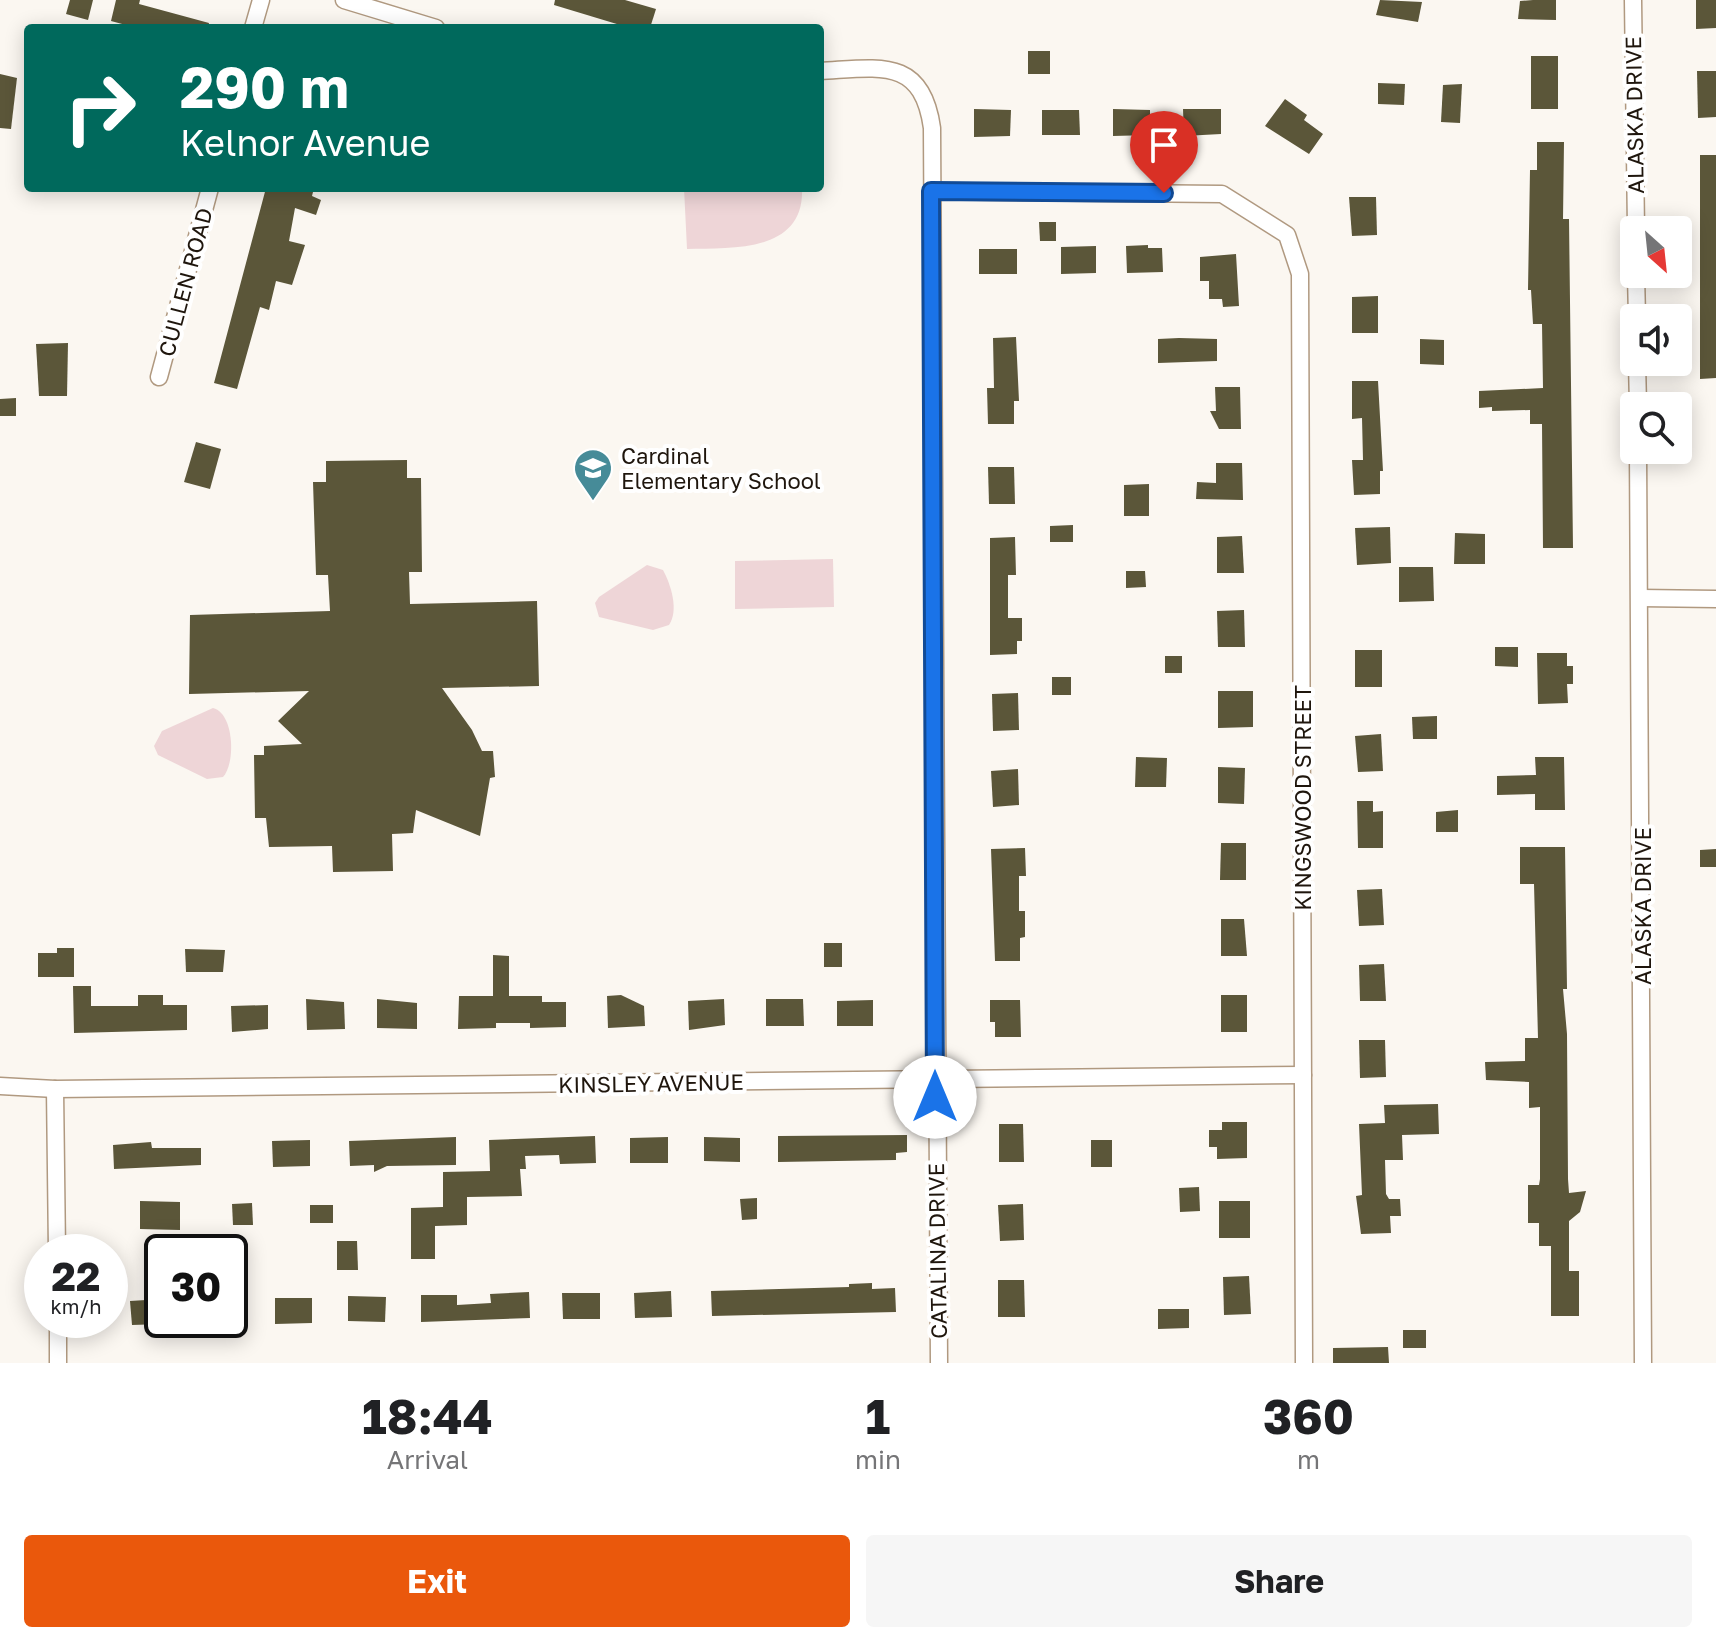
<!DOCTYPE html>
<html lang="en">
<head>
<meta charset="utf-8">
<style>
  body { margin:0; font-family:"Golos Text",sans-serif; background:#f6f6f6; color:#202124; height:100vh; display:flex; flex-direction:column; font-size:30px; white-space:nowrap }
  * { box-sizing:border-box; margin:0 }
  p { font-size:26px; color:#757577 }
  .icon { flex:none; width:44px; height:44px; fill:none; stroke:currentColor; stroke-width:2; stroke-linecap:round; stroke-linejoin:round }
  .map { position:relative; height:1363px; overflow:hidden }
  .sheet { display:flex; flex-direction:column; background:#fff; flex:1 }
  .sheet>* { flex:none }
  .top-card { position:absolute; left:24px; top:24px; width:800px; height:168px; border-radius:8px; box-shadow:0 4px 20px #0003; background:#00695c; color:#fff; overflow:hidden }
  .needle { width:52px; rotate:153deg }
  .fabs { position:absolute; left:1620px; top:216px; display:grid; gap:16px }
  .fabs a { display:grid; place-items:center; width:72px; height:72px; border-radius:8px; background:#fff; box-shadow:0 4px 20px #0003; font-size:40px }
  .speed { position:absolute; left:24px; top:1234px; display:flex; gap:16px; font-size:40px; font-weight:700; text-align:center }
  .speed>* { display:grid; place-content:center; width:104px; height:104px; border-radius:50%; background:#fff; box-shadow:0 4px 20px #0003; line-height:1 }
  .speed small { font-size:20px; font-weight:400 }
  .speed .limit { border:4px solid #111; border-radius:12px; background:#fff; color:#111 }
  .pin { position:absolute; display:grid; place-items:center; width:68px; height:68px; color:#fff; margin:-82px -34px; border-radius:50% 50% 50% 0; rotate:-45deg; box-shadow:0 0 8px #0007 }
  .pin .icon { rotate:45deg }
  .me { position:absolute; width:88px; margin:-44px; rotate:0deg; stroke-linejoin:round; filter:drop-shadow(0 0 6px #0008) }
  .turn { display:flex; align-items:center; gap:28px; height:168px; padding:0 24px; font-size:36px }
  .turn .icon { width:104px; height:104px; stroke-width:2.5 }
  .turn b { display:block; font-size:56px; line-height:68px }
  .eta { display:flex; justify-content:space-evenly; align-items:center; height:136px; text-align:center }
  .eta b { font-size:48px; font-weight:700; line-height:56px }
  .cta { display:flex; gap:16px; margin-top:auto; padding:16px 24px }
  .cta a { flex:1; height:92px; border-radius:8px; background:#ea580c; color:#fff; font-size:32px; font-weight:700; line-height:92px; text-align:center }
  .cta a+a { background:#f6f6f6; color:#202124 }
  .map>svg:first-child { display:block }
  .green { fill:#eed5d7 }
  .building { fill:#5b5639 }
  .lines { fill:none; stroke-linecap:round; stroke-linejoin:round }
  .street-casing { stroke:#b09980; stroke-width:19 }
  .street { stroke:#fff; stroke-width:16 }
  .route-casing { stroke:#114b97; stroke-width:20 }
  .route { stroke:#1a73e8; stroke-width:14 }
  .labels { text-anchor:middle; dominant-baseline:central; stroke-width:8; stroke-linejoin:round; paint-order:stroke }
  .street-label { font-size:22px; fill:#1f160d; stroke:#fff }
  .poi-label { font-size:22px; fill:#1f160d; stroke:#fff; text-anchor:start }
</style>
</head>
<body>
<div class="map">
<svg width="1716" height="1363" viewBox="0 0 1716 1363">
  <rect width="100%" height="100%" fill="#fbf7f1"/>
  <!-- green -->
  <g class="green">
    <path d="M684,188H802C805,253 732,248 687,249Z"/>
    <path d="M833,559L834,607L735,609V561Z"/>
    <path d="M647,565L663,570C671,585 679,610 669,625L653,630L599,617L595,603L599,597Z"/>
    <path d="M213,708C234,713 236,763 223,777L207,779L158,755L154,746L162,731Z"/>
  </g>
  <!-- building -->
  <g class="building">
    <path d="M70,0H93L88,20L66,14Z"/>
    <path d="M116,0H140L139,4L209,23L208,28H137L111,21Z"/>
    <path d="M555,0H625L656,9L650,28H630L554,5Z"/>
    <path d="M1380,0L1422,2L1418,22L1376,15Z"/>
    <path d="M1533,0H1556V20L1518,19L1520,1Z"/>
    <path d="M1696,0H1716V28L1696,29Z"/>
    <rect x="1028" y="51" width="22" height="23"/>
    <rect x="1531" y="56" width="27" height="53"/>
    <path d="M1697,71H1716V117L1698,118Z"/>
    <path d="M0,74L17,78L11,129L0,128Z"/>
    <path d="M1378,83L1405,84L1404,105L1378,104Z"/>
    <path d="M1462,84L1460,123L1441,122L1443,85Z"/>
    <path d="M1285,99L1307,115L1304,120L1323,134L1309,154L1265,126Z"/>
    <path d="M974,109L1011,110L1010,136L974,137Z"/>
    <path d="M1113,109L1150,110V135L1113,136Z"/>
    <path d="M1183,109H1221V134L1184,136Z"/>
    <path d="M1042,110H1079L1080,135H1042Z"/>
    <path d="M1537,142H1564L1563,219H1569L1573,548H1543L1542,424H1530V410L1492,411V407L1479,408V391L1543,388L1542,324H1533L1531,290H1528L1530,170H1537Z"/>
    <path d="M1700,155H1716V378L1700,379Z"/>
    <path d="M266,188H314L312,196L321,200L316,215L295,208L289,241L305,245L292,285L276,281L269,310L260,307L237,389L214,383Z"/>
    <path d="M1349,197H1376L1377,235L1352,236Z"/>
    <path d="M1039,222H1056V241H1040Z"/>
    <path d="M1148,245V248H1162L1163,272L1127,273L1126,246Z"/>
    <path d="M1096,246V273L1061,274V247Z"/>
    <rect x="979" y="249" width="38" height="25"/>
    <path d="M1236,254L1239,306L1223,307L1222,299H1209V281H1200V257Z"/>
    <path d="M1378,296V333H1352V297Z"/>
    <path d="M1016,337L1019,401H1014V424H988L987,388H994L993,338Z"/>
    <path d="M1179,338L1217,339V361L1158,363V339Z"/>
    <path d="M1420,339L1444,340V365L1420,364Z"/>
    <path d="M68,343L67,396H39L36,344Z"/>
    <path d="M1352,381H1378L1383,471H1380V494L1354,495L1352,460H1363L1362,418L1352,419Z"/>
    <path d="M1215,387H1240L1241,429H1219L1210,411H1216Z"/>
    <path d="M16,398V416H0V399Z"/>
    <path d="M196,442L221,449L210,489L184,482Z"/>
    <path d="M407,460V478H421L422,572H409L410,604L537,601L539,686L442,688L472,730L482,751H493L495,777L490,778L480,836L416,810L413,833L392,834L393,871L333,872L332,846L269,847L266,818H255L254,755H264V746L302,744L278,721L309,691L189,694L190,615L330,611L328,575H316L313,482H326V461Z"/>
    <path d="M1216,463H1242L1243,500L1196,499L1197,482L1216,483Z"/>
    <path d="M988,467H1014L1015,504H989Z"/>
    <path d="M1149,484V516H1124V485Z"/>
    <path d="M1073,525V542H1050V526Z"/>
    <path d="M1390,527L1391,563L1357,565L1355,528Z"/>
    <path d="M1455,533L1485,534V564H1454Z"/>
    <path d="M1242,536L1244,573H1217V537Z"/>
    <path d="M1015,537L1016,575H1008V618H1022V641H1017V654L990,655V538Z"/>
    <path d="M1399,567H1433L1434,601L1399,602Z"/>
    <path d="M1126,571H1145L1146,587L1126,588Z"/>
    <path d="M1244,610L1245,647H1218L1217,611Z"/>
    <path d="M1495,647H1518V667L1495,666Z"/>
    <rect x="1355" y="650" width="27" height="37"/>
    <path d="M1537,653H1567V666H1573V684H1567L1568,703L1538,704Z"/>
    <rect x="1165" y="656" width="17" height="17"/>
    <rect x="1052" y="677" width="19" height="18"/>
    <path d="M1218,691H1253V727L1218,728Z"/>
    <path d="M1018,693L1019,730L993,731L992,694Z"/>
    <path d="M1437,716V739H1413L1412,717Z"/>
    <path d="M1381,734L1383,771L1358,772L1355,736Z"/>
    <path d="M1136,757L1167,758L1166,787H1135Z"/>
    <path d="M1535,757H1564L1565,810H1535V794L1497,795V776L1536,775Z"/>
    <path d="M1218,767L1245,768L1244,804L1218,803Z"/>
    <path d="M1018,769L1019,805L993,807L991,771Z"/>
    <path d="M1357,801H1373V812L1383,811V848H1358Z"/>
    <path d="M1458,810V832H1436V812Z"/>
    <path d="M1221,843H1246V880H1220Z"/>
    <path d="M1520,847H1565L1567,989H1563L1567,1034L1568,1179L1569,1193L1586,1191L1580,1212L1569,1221V1271H1579V1316H1551V1246H1539V1223H1528V1185H1539L1540,1179V1107L1529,1108V1082L1486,1080L1485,1062L1525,1061V1038H1538L1534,884H1520Z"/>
    <path d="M1025,848L1026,876H1019V911H1025V937L1020,938V961H995L991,849Z"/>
    <path d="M1716,849V867H1700V850Z"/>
    <path d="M1382,889L1384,925L1359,926L1357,890Z"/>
    <path d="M1221,919H1244L1247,956H1221Z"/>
    <rect x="824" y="943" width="18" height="24"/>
    <path d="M57,948H74V977H38V953H57Z"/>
    <path d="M185,949L225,950L223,972H186Z"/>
    <path d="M493,955L509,956V996H542V1002H566V1027L530,1028V1023H496V1028L458,1029L459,996H493Z"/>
    <path d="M1384,964L1386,1001H1360L1359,965Z"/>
    <path d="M73,986H91V1006H138V995H163V1005H187V1030L74,1033Z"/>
    <path d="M621,995L644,1006L645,1026L608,1028L607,996Z"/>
    <rect x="1221" y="995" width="26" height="37"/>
    <path d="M306,999L344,1002L345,1029L307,1030Z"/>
    <path d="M377,999L417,1003V1029L377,1028Z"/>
    <path d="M724,999L725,1025L689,1030L688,1001Z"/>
    <path d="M766,999H803L804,1026H766Z"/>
    <path d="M873,1000V1026H837V1001Z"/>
    <path d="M990,1000H1020L1021,1037H995V1022H990Z"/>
    <path d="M268,1005V1029L232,1032L231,1006Z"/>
    <path d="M1359,1040H1385L1386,1077L1360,1078Z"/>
    <path d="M1438,1104L1439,1134L1402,1135L1403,1160H1385L1386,1194L1389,1199H1400L1401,1216H1390L1391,1233L1361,1234L1356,1196L1362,1195L1359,1124L1385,1123L1384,1105Z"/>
    <path d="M1222,1122H1247V1158L1217,1159V1147H1209V1130H1222Z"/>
    <path d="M999,1124H1023L1024,1162H999Z"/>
    <path d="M907,1135V1152L896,1153V1160L778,1162V1136Z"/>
    <path d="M595,1136L596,1163L560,1164L559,1155L525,1156L526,1169H520L522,1196L467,1197V1225L435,1226V1259H411V1208L443,1207V1172L490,1171L489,1140Z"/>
    <path d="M456,1137V1165L387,1166L374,1172V1165L350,1166L349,1141Z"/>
    <path d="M668,1137V1163H630V1138Z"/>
    <path d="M704,1137L740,1138V1162L704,1161Z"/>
    <path d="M310,1140V1166L273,1167L272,1141Z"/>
    <rect x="1091" y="1140" width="21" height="27"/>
    <path d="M151,1142L152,1148H201V1165L114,1169L113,1145Z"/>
    <path d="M1199,1187L1200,1211L1180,1212L1179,1188Z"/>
    <path d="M757,1198V1219L742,1220L740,1199Z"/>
    <path d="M140,1201L180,1202V1230L140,1229Z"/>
    <rect x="1219" y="1201" width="31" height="37"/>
    <path d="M252,1203L253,1225H233L232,1204Z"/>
    <path d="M1023,1204L1024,1240L1000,1241L998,1205Z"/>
    <rect x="310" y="1205" width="23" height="18"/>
    <path d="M337,1241H357L358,1270H337Z"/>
    <path d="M1249,1276L1251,1314L1224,1315L1223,1277Z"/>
    <path d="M998,1280H1024L1025,1317H998Z"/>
    <path d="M872,1283V1289L895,1288L896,1312L712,1316L711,1291L849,1287V1284Z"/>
    <path d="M671,1291L672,1317L635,1318L634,1293Z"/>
    <path d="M529,1292L530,1318L421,1322V1295H457V1305L491,1303L490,1294Z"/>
    <path d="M562,1293H600V1319H563Z"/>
    <path d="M348,1296L386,1297L385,1322L348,1321Z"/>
    <path d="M275,1298H312V1323L275,1324Z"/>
    <path d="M162,1299V1324L132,1325L130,1301Z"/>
    <path d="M1158,1309H1189V1328L1158,1329Z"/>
    <rect x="1403" y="1330" width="23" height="18"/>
    <path d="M1388,1347L1389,1363H1333V1348Z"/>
  </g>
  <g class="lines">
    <!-- street casing -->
    <g class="street-casing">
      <g id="street">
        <path d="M344,0L436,28"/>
        <path d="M1633,0L1636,230"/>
        <path d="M253,28L261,0"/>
        <path d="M820,71C878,68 922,56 932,128L939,1363"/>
        <path d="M931,191L1222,194L1287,235L1300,274L1304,1363"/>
        <path d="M1636,274L1637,318"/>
        <path d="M1637,362L1638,406"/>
        <path d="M159,377L210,188"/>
        <path d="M1638,450L1643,1363"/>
        <path d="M1640,598L1716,599"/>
        <path d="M0,1086L55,1089L1303,1075"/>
        <path d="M55,1089L57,1252"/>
        <path d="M58,1320V1363"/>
      </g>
    </g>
    <!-- street -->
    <use href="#street" class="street"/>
  </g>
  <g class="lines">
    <!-- route casing -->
    <g class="route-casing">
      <path id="route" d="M935,1097L931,191L1164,193"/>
    </g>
    <!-- route -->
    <use href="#route" class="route"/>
  </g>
  <!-- icons -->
  <defs>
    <g id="school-pin" transform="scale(2)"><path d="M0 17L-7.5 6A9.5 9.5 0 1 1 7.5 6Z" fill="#468b98" stroke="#fff"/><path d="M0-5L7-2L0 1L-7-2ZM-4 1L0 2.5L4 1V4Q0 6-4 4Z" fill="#fff"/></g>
  </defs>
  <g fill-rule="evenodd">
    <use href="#school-pin" x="593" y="468"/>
  </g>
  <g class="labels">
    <!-- street labels -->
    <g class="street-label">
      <text transform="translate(1634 115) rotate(-91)">ALASKA DRIVE</text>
      <text transform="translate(185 282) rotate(-75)">CULLEN ROAD</text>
      <text transform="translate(1302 798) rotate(-90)">KINGSWOOD STREET</text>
      <text transform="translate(1642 906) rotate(-90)">ALASKA DRIVE</text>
      <text transform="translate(651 1083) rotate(-1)">KINSLEY AVENUE</text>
      <text transform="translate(937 1251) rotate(-91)">CATALINA DRIVE</text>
    </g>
    <!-- poi labels -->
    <g class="poi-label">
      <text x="621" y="455">Cardinal<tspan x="621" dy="25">Elementary School</tspan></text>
    </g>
  </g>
</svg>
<div class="fabs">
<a><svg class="needle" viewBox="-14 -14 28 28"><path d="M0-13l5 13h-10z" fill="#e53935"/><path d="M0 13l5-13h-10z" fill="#757577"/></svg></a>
<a><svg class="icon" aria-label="sound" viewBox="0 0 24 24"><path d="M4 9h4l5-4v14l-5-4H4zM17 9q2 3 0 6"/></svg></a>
<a><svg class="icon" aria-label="search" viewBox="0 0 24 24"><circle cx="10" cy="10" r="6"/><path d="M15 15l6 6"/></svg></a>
</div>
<div class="speed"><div>22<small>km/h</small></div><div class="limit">30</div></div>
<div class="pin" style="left:1164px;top:193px;background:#d93025"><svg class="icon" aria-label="arrive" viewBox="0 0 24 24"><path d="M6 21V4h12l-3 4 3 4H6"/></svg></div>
<svg class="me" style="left:935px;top:1097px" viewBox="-20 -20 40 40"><circle r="19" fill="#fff"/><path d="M0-13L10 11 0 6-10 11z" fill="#1a73e8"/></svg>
<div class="top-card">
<div class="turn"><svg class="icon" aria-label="right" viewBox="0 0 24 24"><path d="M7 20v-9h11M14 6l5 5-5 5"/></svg><div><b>290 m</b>Kelnor Avenue</div></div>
</div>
</div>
<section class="sheet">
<div class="eta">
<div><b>18:44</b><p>Arrival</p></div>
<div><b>1</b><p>min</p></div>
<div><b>360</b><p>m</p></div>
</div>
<div class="cta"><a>Exit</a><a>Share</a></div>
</section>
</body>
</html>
